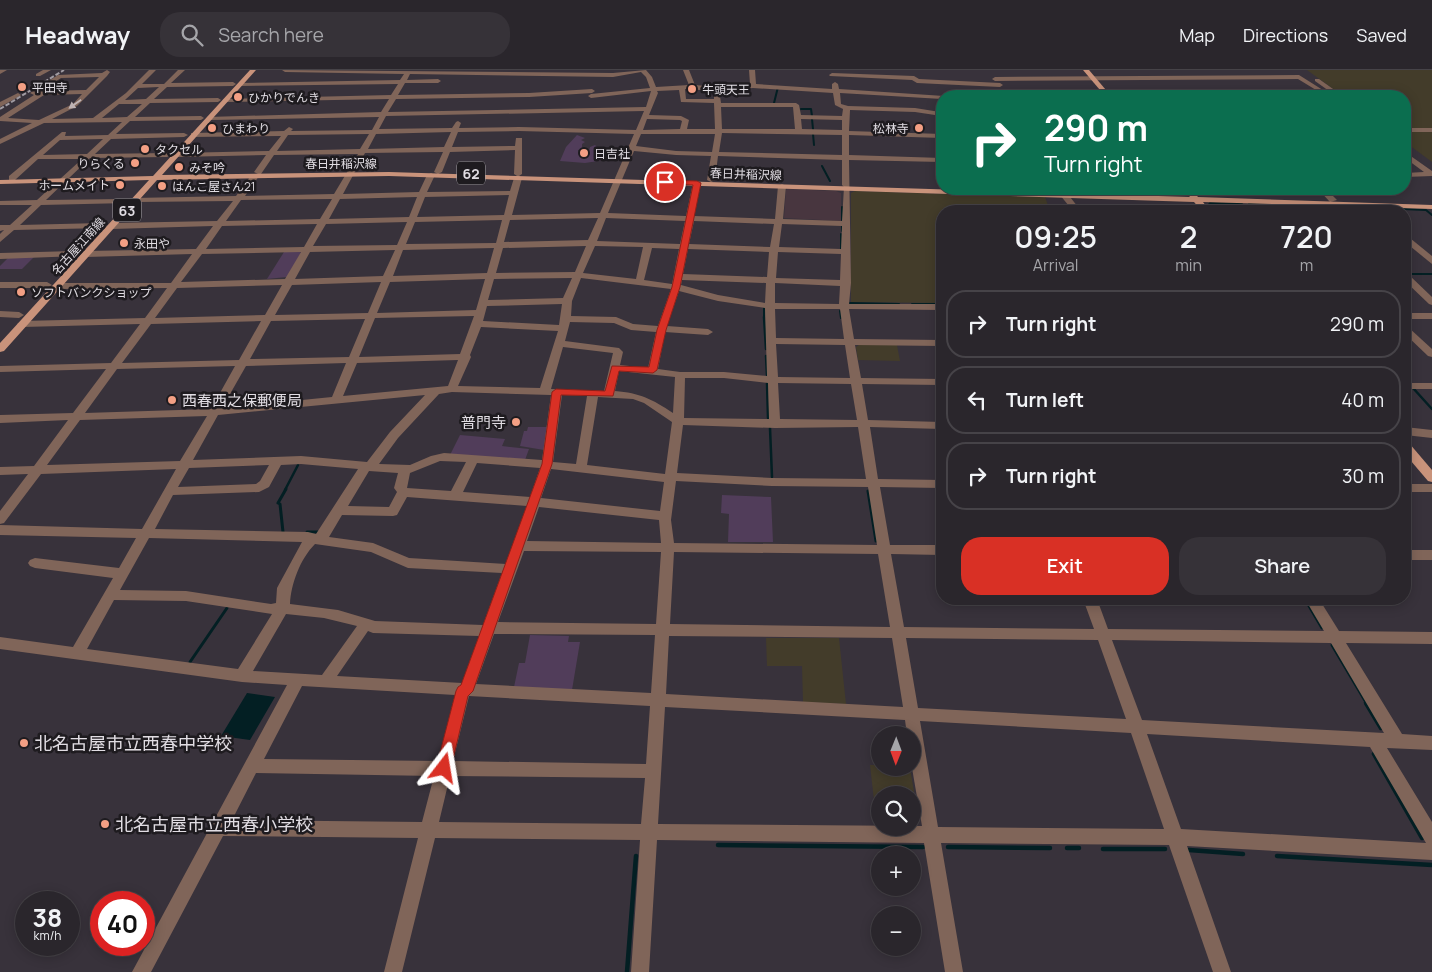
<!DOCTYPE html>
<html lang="en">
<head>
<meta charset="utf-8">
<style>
  body { margin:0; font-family:Manrope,"Noto Sans JP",sans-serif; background:#363238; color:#f1f3f6; height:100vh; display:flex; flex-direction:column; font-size:19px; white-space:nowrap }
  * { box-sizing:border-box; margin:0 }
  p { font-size:16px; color:#a5a5a9 }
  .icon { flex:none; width:28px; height:28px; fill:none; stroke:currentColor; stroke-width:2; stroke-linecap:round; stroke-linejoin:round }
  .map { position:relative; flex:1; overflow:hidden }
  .sheet { position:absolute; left:936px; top:135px; width:475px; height:400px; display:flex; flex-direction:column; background:#2a262c; border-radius:20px; box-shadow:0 2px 12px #0003,0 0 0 1px #464348 }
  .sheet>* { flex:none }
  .banner { position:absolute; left:936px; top:20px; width:475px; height:105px; border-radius:20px; box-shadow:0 2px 12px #0003,0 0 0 1px #464348; background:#0b6e4f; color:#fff; overflow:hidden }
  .needle { width:32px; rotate:181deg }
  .buttons { position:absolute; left:871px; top:656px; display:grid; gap:10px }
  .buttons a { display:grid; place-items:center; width:50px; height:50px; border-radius:50%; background:#2a262c; box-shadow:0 2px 12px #0003,0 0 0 1px #464348; font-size:25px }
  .speed { position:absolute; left:15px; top:821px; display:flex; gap:10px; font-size:25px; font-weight:700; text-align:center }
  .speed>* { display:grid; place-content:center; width:65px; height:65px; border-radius:50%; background:#2a262c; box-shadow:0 2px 12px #0003,0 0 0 1px #464348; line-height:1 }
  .speed small { font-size:12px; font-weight:400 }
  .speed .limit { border:8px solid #d22; background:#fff; color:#111 }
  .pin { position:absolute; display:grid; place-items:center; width:42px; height:42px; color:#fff; margin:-21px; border:2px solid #fff; border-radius:50%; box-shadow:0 1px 5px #0007 }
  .me { position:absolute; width:55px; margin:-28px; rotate:14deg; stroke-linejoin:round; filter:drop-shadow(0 0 4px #0008) }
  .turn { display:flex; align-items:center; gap:18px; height:105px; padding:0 25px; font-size:22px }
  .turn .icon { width:65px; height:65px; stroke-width:2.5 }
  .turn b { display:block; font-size:35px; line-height:42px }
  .eta { display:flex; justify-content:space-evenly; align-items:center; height:85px; text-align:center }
  .eta b { font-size:30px; font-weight:600; line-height:35px }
  .button { display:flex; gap:10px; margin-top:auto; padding:10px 25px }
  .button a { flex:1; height:58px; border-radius:20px; background:#d93025; color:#fff; font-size:20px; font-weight:600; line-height:58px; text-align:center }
  .button a+a { background:#363238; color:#f1f3f6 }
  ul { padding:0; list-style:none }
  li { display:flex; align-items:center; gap:15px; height:68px; margin:0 10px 8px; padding:0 15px; border:2px solid #464348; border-radius:20px }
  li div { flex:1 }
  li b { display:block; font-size:19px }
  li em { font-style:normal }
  header { display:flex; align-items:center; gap:30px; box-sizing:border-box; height:70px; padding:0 25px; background:#2a262c; border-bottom:1px solid #464348 }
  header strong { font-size:24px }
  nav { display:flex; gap:28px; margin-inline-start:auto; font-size:18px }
  .search { width:350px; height:45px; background:#363238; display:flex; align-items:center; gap:12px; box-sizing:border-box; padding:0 18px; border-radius:20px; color:#a5a5a9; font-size:19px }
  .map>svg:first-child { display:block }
  .commercial { fill:#48363f }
  .industrial { fill:#433c2a }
  .green { fill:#513d5a }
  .water { fill:#031f23 }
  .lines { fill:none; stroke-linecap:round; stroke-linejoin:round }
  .stream-far3 { stroke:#031f23; stroke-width:2 }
  .stream-far2 { stroke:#031f23; stroke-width:2.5 }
  .stream-far1 { stroke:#031f23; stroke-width:3 }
  .stream { stroke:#031f23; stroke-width:4.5 }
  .minor { fill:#806559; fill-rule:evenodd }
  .major { fill:#c9937b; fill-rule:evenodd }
  .rail { stroke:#a09ba2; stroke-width:2; stroke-dasharray:4.5 2; stroke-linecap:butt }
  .oneway { fill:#bfb3b3 }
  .route { fill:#d93025; stroke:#8d1f18 }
  .poi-dot { fill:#f39f84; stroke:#1e1b1f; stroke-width:2 }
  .labels { text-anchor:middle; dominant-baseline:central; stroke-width:5; stroke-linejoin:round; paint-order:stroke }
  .far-poi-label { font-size:12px; fill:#e1dde3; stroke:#1e1b1f; text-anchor:start }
  .far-street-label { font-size:12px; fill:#e1dde3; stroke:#1e1b1f }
  .shield { fill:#1e1b1f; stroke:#a6a3a8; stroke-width:1 }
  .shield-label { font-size:14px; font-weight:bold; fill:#e1dde3 }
  .poi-label { font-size:15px; fill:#e1dde3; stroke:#1e1b1f; text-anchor:start }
  .near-poi-label { font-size:18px; fill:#e1dde3; stroke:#1e1b1f; text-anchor:start }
</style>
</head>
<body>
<header>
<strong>Headway</strong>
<div class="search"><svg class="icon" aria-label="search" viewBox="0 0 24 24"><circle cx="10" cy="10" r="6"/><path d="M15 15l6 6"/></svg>Search here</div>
<nav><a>Map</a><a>Directions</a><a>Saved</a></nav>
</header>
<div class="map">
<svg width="1432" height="902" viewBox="0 0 1432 902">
  <rect width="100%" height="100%" fill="#38323b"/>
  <!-- commercial -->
  <path class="commercial" d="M788,119L836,121L841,123V151L784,148L786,120Z"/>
  <!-- industrial -->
  <g class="industrial">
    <path d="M1307,0H1432V58H1405V26H1343Z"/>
    <path d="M1405,62H1432V92L1405,72Z"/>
    <path d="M855,121L1045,127L1050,141H942V233L851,232V123Z"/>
    <path d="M859,275H897L900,291L858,290L856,277Z"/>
    <path d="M766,568H839L846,634L803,632L802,596H767Z"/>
    <path d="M870,695H880V698H910L919,752L915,757H913L912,725H880V757H877Z"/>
  </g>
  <!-- green -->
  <g class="green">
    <path d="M577,65L585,68L581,70L585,72L582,74V79L578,80L579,85H588L590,77L595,75L599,79L606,80L605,90L585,93L560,91L566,77Z"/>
    <path d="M299,181L301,183L287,207L267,209L284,182Z"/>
    <path d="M9,187H34L22,199H0V196Z"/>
    <path d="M528,357H547L544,380L520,376L524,361H527Z"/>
    <path d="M460,365L505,369L502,376L529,379L525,390L450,385Z"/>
    <path d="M722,425L771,427L773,472H728L729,444L721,443Z"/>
    <path d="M530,565L569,566L568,572H580L572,620L514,617L519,593H525Z"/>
  </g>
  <!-- water -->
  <path class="water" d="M247,623L275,627L250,670L221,666Z"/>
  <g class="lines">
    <!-- stream-far3 -->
    <g class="stream-far3">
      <path d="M774,33L778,17"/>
      <path d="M801,39H811L812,46"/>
      <path d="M812,49L813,59"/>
      <path d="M813,64L814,75"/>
      <path d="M822,96L830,111"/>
      <path d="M1249,134L1282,135"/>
      <path d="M1208,136L1210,133L1242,134"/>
      <path d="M1287,136H1302"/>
      <path d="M1310,136L1343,137"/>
      <path d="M842,137V150"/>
      <path d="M1349,137L1367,138"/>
      <path d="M1380,138L1426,140L1432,145"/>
      <path d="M842,156V161"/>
      <path d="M841,164V179"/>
      <path d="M1405,204H1432"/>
      <path d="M850,233L899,234"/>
      <path d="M912,234H942"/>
      <path d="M764,238V248"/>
      <path d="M840,241L841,248"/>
    </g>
    <!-- stream-far2 -->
    <g class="stream-far2">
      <path d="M764,247L766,279"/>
      <path d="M766,286L767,305"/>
      <path d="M1405,310L1408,313"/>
      <path d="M767,313L768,348"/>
      <path d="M1413,318L1432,339"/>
      <path d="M770,358L772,407"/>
      <path d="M285,420L298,395"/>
    </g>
    <!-- stream-far1 -->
    <g class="stream-far1">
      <path d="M868,421L876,471"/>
      <path d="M283,462L280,434L278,433L286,419"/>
      <path d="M307,462H320"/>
      <path d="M1305,529L1322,558"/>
      <path d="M1332,575L1367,634"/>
      <path d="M190,592L227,538"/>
    </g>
    <!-- stream -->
    <g class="stream">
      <path d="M1366,633L1381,658"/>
      <path d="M1374,684L1422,768"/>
      <path d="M718,775L923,777"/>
      <path d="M948,777L1050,778"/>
      <path d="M1067,778H1079"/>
      <path d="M1103,779H1165"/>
      <path d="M1189,780L1243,784"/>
      <path d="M1277,786L1432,795"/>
      <path d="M627,902L636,786"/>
    </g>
    <!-- minor -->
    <g class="minor">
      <path d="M0,0H7L0,4Z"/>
      <path d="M43,0H51L40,6H36V4Z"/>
      <path d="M107,0L110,2L107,6L77,36L52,49L93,48L126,23L149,0H156L142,14H164L178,0H185L171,13L233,12L236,14L233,16L167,17L154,29L218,28L221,30L218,32L150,33L135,47L201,46L204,48L201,50L130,51L116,64L184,63L188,65L184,67L111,69L95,84L167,83L171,85L167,87L90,88L46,130L125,129H128V133L41,135L20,155L101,153L105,156L104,158L14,160L0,172V164L4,160L0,161V155H10L32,135H0V131L37,130L82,89H38L15,110H9V106L62,62H66L65,66L108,65L122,52L44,53L0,74V69L32,53L0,51V47L34,25L30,23L58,5L102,3ZM99,7L86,20L41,21L61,8ZM159,17L146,29L125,30L138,18ZM82,24L73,34L39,50L8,48L44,25ZM119,34H142L127,47L102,48ZM103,69L87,84L43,85L60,70Z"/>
      <path d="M282,0L613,3L646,0L652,7L656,17L689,15L683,0H689L695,15L716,17L750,14L749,0H755L756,14L832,19V14L835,12L838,14L839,19L944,26L942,29L840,23L841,34L848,36L915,38L940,42L942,56L938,54L935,45L915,42L850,40L849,61L942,64V68L849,65V85L942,88V92L849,90L851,213L849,234H942V240L849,239L854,269L942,270V276L855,275L861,308L942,309V315L862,314L868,350L942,352V359L870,357L878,409L942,410V418L880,417L890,475H942V485L891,484L904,557L1094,559L1083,529H1097L1108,559L1324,561L1305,529H1319L1339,561L1432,562V574L1346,573L1402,664L1432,666V680L1387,678L1432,752V790L1187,776L1231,902H1213L1169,775L941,773L963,902H945L924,773L657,770L649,902H631L640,770L435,768L402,902H384L418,768L223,766L151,902H132L287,615L242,612L0,579V567L73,577L113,508L35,498L30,496L28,493L30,490L35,488L119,498L136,468L0,465V455L142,459L176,399L41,404L4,453L0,454V441L28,404L0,405V397L34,396L68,350L0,353V345L73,343L106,299L0,302V296L111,293L140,254L22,257L17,254L22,251L145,248L167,218L57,219L52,216L57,213H171L192,184L86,187L82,184L86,181L196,179L213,156L112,159L108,156L112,153L217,151L233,131L136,132H133V128L236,126L252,104H255L259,106L245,126L334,124L358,84L274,85L261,104H258L254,102L266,85L178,87L174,85L178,83L269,81L281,66L191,67V63H194L284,61L289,57L293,59L291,61L372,60L379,47L210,50L207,48L208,47L381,42L389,29L226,32L223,30L224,29L391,25L398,14L240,16L238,15V13L400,10L404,4L285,2ZM641,2L646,7L650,18L591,24L588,26L591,28L651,21L646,37L388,42L396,29L529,27L592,23L595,21L592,19L529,23L398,25L405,13H438L441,11L438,9L407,10L410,4L613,7ZM753,18L833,23L835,35L843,39L842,46L801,45L799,35L796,33H721L720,26L717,24L714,26V29H686L685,19L716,21ZM679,20L681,32L714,33L715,59H687L689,50L681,46L649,45L658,23L657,21ZM721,37H793L795,59H722ZM644,41L636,60L519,57L459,58L461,53L458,51L456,52L452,58L379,59L386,46ZM647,49L680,50L682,51L680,59L643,60ZM801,49L842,50V60L802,59ZM519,61L634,64L600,143L512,145L522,108L519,106L522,104V68H516L515,76L452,77L458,62ZM451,62L444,77L368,79L376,64ZM722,63L842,65V85L719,82ZM369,64L360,79L277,81L288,65ZM641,64H715L712,82L676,81L636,76ZM515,80L514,104L517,106L514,108L510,121L427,122L435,105L431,103L427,105L419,122L343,124L365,83L443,82L434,102L438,104L442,102L450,82ZM634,81L676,85L711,86L707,110L711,112L715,110L718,86L842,90V115L844,117L842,151L783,149L786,116L782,114L778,116L775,149L694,146L701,113L697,111L693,113L686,146L608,143ZM509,125L504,145L417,147L425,127ZM417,127L409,147L329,149L340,129ZM332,129L320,149L226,151L241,130ZM598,148L588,170L504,172L510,150ZM606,148L685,151L680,174L597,171ZM502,150L496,173L406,174L415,152ZM694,151L774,154L770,177L689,174ZM407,152L397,175L313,176L326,154ZM317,154L304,177L206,179L222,156ZM782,154L842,156L841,179L779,177ZM586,176L575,202L496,203L503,178ZM595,176L643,177L636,209L583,203ZM494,178L487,203L393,206L403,180ZM652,178L679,179L672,214L644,210ZM688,179L769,182L767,207L683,204ZM395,180L383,206L295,209L310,182ZM301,182L285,209L181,212L202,184ZM778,182L841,184L840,210L776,208ZM572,208L563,228L488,230L494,209ZM581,208L671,219L658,256L633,254L616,247L571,246L572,231ZM485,209L476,240L377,243L390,212ZM682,210L766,213L765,233L718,225L681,215ZM381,212L368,243L275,245L292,215ZM775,213L840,216L839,234L775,233ZM282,215L265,245L155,248L177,218ZM679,221L718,231L765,238L767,306L724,302H680L658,299L665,262L708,265L713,262L708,259L667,256ZM562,234L559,255L483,251L487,236ZM775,239H840L844,269L776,268ZM474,246L460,284L359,287L375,248ZM365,249L349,287L250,289L271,251ZM261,251L239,290L122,293L151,254ZM570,252L614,253L631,260L656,262L648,298L620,295L623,282L619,278L565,271ZM481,257L558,261L540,318L458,316L471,287L470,285ZM776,274L845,275L850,308L778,307ZM563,277L613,283L604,321L551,319ZM458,290L448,316L343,326L357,293ZM346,293L332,327L222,338L246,296ZM235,296L211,339L85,343L117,299ZM619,301L675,307L673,343C652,329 640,323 615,321ZM685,308H724L768,313L769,349L684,348ZM778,313L851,314L857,350L780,349ZM452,322L551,325L542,390L444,383L431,386L410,395L379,394L398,368L439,324ZM425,325L390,362L367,392L301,386L193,390L218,345ZM562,325L587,326L576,394L553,392ZM598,327L633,329L644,333L672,352L665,404L587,395ZM207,346L180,391L47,395L80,350ZM683,355L775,358L858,357L866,409L772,408L677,403ZM440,391L466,392L451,421L407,418L410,403ZM477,393L540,398L530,427L463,422ZM301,394L358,399L316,464L308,462L155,459L173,425L259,422L269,417L281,395ZM269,395L260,411L256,414L178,417L189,398ZM551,399L664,412L660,441L541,428ZM369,401L398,403L394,418L397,422L389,437L348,436ZM676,411L772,416L868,417L877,475L674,473L671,450ZM407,427L527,436L506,494L409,488L373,473L329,467L342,445L393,446L397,445ZM539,437L659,450L661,473L527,471ZM149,468L302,472L277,518L276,533L271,534L186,521L120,520ZM315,474L371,482L408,498L502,503L483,555L375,551L338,540L290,534C291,514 300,489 315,474ZM524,481L661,482L656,554L498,552ZM674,482L878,484L890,557L670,554ZM114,530L186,531L272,544L238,599L87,579ZM286,544L324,548L357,556L322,605L253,601ZM368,561L373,563L479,566L462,613L337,606ZM494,564L655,565L651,623L476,614ZM669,566L892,568L903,637L666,624ZM906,568L1098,570L1126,649L918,638ZM1112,570L1331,573L1384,663L1142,650ZM302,616L455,625L438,691L264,689ZM469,626L650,636L646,694L453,691ZM665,637L905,650L907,665H912V698L922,756L658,754ZM920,651L1131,663L1164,759L938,757ZM1147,664L1370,677L1426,773L1181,759ZM256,703L434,706L422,752L232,750ZM450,706L645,708L641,754L439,752Z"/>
      <path d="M832,3L914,6L919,9L1000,13L1003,15L1000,17L917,13L912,10L830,6L829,5Z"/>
      <path d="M1299,5L1326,22L1323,24L1004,26V24L1006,23L1316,20L1298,9L995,11L992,9L995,7Z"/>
      <path d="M1315,9H1319L1343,26H1336L1315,11Z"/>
      <path d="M18,23L21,25L20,26L0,37V32Z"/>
      <rect x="1405" y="58" width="27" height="4"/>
      <path d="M1405,82L1432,101V106L1405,107V103L1424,102L1405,88Z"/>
      <path d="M1050,119H1058L1059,121L1055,123Z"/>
      <path d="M1107,119H1115L1117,123L1110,125Z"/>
      <path d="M1318,119H1326L1337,130L1330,132Z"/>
      <path d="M1061,123H1067L1081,141H1073L1060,125Z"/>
      <path d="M1299,131H1305L1315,141H1306L1299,135Z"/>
      <path d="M1366,133H1372L1380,141H1371L1365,135Z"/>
      <path d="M1405,164L1432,186V194L1405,172Z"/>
      <path d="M75,181L78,182V186L0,189V183Z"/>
      <path d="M1405,203L1408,204L1432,227V235L1429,234L1405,211Z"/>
      <path d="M0,212H47L52,215L47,218H0Z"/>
      <path d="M0,241L19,242L24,245L19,248L0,247Z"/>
      <rect x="1405" y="243" width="27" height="6"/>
      <path d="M1405,256L1408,257L1432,279V287L1428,286L1405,264Z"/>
      <rect x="1405" y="313" width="27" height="6"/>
      <path d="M1405,357L1432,360V368L1405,365Z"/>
      <rect x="1405" y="414" width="27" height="8"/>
      <rect x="1405" y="480" width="27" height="10"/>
    </g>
    <!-- major -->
    <g class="major">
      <path d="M250,0H256L162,105L389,102L1190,127L1183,119H1191L1198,127L1432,135V139L1203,132L1210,141H1202L1194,132L389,106L157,110L4,281L0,282V273L149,110L0,114V110L153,106Z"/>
      <path d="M1083,0H1089L1111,26H1105Z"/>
      <path d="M1405,372L1409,373L1432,400V412L1428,411L1405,384Z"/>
    </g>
    <!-- rail -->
    <path class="rail" d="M0,39L64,0"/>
  </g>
  <!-- one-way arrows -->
  <defs><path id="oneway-solid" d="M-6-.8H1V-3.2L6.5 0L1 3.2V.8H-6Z" transform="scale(1.25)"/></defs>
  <use class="oneway" href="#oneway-solid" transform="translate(75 34) rotate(145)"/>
  <!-- route -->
  <path class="route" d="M665,110L697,111L701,113L680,217L666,260L657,300L653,303L619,301L613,326L561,325L552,394L473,621L468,626L451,698L449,703L444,705L438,703L436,698L456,621L458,617L461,615L542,394L552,322L556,319L605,321L612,296L649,297L657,260L672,217L693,115L663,114L662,112Z"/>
  <!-- markers -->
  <g class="poi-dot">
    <circle cx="22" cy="17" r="5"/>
    <circle cx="692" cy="19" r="5"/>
    <circle cx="238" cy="27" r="5"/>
    <circle cx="212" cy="58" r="5"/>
    <circle cx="919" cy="58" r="5"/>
    <circle cx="145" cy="79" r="5"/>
    <circle cx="584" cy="83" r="5"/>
    <circle cx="135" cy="93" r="5"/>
    <circle cx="179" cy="97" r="5"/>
    <circle cx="120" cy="115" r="5"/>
    <circle cx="162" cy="116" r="5"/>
    <circle cx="124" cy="173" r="5"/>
    <circle cx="21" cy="222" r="5"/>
    <circle cx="172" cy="330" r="5"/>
    <circle cx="516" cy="352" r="5"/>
    <circle cx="24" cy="673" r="5"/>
    <circle cx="105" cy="754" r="5"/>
  </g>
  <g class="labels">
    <!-- far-poi labels -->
    <g class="far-poi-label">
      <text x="32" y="17">平田寺</text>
      <text x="702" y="19">牛頭天王</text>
      <text x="248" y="27">ひかりでんき</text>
      <text x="222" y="58">ひまわり</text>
      <text x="909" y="58" text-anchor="end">松林寺</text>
      <text x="155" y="79">タクセル</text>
      <text x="594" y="83">日吉社</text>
      <text x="125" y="93" text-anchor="end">りらくる</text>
      <text x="189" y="97">みそ吟</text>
      <text x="110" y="115" text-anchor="end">ホームメイト</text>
      <text x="172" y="116">はんこ屋さん21</text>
      <text x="134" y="173">永田や</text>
      <text x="31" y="222">ソフトバンクショップ</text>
    </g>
    <!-- far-street labels -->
    <g class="far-street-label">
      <text x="341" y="93">春日井稲沢線</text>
      <text transform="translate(746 104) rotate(2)">春日井稲沢線</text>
      <text transform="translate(78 176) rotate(-48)">名古屋江南線</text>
    </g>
    <!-- shield labels -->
    <g class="shield">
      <rect x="457" y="91.5" width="28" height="23" rx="4"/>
      <rect x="113" y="128.5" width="28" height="23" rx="4"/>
    </g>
    <g class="shield-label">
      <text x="471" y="103">62</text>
      <text x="127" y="140">63</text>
    </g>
    <!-- poi labels -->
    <g class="poi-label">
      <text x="182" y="330">西春西之保郵便局</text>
      <text x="506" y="352" text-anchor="end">普門寺</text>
    </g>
    <!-- near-poi labels -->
    <g class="near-poi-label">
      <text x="34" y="673">北名古屋市立西春中学校</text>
      <text x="115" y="754">北名古屋市立西春小学校</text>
    </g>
  </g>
</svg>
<div class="buttons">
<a><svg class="needle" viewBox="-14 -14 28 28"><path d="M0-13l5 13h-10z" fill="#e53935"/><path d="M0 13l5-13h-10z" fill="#a5a5a9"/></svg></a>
<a><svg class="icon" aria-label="search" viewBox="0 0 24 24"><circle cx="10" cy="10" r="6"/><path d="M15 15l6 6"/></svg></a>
<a>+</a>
<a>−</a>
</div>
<div class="speed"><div>38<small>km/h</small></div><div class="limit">40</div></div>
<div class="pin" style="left:665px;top:112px;background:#d93025"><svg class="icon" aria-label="arrive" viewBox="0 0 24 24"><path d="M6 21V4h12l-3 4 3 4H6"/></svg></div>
<svg class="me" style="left:444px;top:698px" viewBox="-20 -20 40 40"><path d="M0-17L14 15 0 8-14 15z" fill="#d93025" stroke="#fff" stroke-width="4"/></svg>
<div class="banner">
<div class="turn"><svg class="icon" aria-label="right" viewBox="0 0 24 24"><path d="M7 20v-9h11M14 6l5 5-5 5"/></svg><div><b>290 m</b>Turn right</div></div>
</div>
<section class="sheet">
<div class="eta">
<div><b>09:25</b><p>Arrival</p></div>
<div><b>2</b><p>min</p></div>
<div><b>720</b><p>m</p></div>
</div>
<ul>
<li><svg class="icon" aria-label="right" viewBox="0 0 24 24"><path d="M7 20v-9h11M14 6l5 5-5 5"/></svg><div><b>Turn right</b></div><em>290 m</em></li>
<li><svg class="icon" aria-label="left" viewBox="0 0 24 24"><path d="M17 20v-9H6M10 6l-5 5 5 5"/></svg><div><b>Turn left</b></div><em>40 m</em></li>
<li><svg class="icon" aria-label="right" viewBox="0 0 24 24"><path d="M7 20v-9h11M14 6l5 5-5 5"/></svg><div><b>Turn right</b></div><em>30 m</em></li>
</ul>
<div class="button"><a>Exit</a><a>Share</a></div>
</section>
</div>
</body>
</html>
